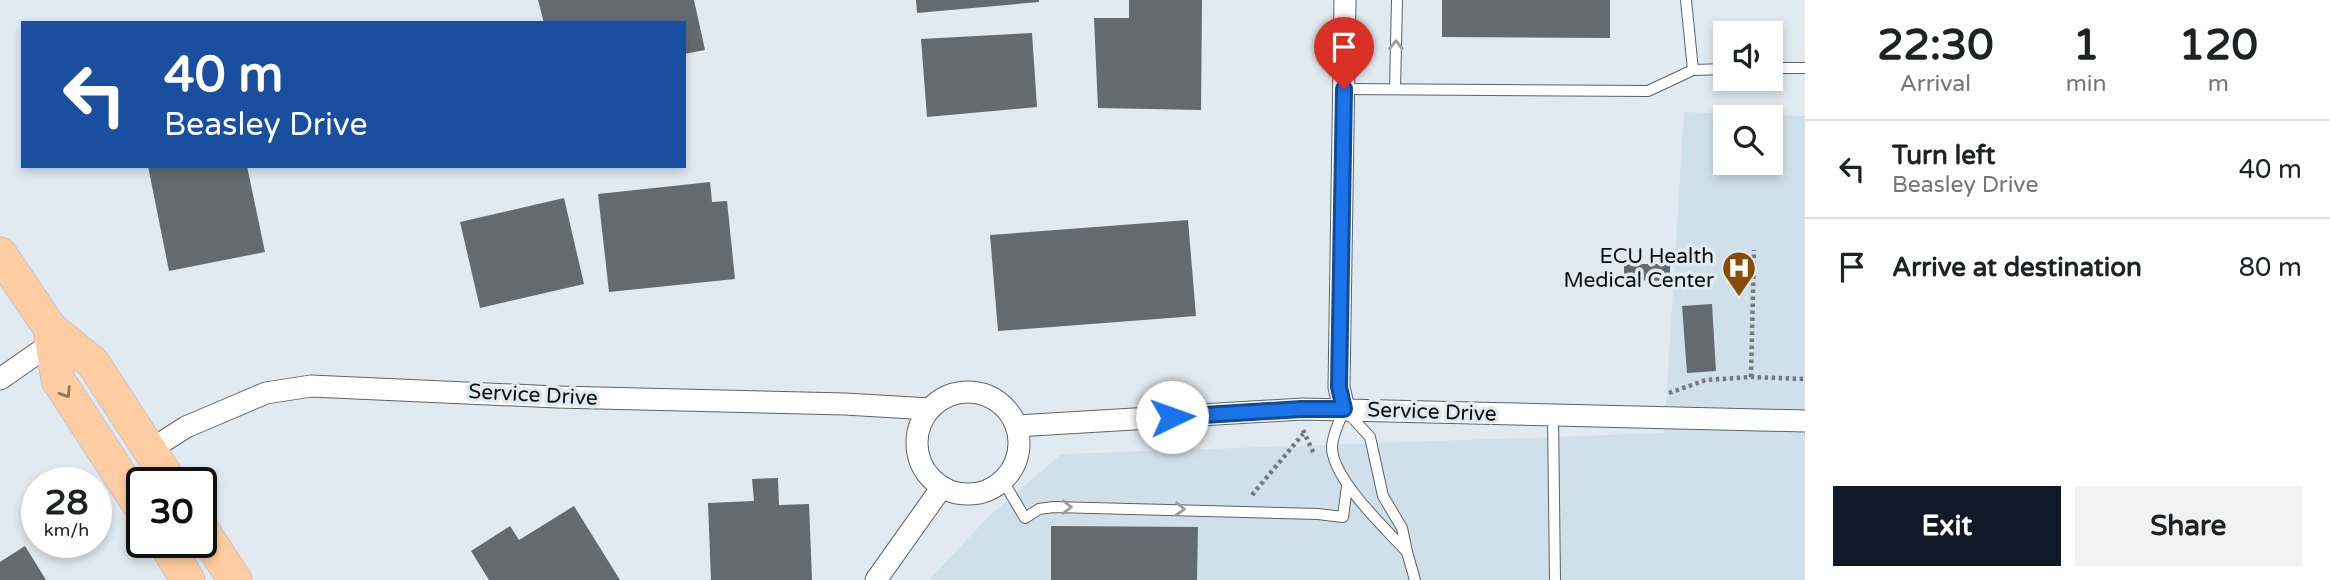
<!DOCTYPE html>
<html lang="en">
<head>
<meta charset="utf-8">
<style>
  body { margin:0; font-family:"Varela Round",sans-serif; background:#f2f2f2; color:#202124; height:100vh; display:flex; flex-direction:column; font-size:26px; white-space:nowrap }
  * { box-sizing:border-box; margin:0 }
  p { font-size:23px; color:#757577 }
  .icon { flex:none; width:38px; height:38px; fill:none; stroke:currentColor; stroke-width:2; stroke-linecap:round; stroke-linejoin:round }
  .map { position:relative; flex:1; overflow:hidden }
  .drawer { display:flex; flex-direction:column; background:#fff; width:525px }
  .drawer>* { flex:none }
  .hud { position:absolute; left:21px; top:21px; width:665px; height:147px; border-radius:0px; box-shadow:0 4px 10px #0003; background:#1a4fa0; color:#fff; overflow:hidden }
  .buttons { position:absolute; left:1713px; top:21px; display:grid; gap:14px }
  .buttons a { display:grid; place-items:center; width:70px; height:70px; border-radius:0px; background:#fff; box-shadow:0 4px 10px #0003; font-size:35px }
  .speed { position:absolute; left:21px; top:467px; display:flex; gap:14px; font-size:35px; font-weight:700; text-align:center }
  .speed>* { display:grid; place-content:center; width:91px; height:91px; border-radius:50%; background:#fff; box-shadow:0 4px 10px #0003; line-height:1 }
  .speed small { font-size:18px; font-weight:400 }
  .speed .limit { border:4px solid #111; border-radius:10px; background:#fff; color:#111 }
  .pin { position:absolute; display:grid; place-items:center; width:60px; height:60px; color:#fff; margin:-72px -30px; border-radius:50% 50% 50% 0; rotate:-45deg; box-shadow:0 0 7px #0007 }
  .pin .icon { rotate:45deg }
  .me { position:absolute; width:77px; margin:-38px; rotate:87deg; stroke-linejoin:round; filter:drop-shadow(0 0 5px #0008) }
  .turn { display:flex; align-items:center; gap:24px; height:147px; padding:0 28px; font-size:32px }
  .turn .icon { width:91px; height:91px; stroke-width:2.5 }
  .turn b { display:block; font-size:49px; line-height:60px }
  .eta { display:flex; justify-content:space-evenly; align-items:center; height:119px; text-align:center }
  .eta b { font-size:42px; font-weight:700; line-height:49px }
  .action { display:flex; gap:14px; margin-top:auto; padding:14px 28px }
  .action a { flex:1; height:80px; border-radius:0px; background:#111827; color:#fff; font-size:28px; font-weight:700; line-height:80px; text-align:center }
  .action a+a { background:#f2f2f2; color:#202124 }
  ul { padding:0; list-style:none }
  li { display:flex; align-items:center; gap:21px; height:98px; padding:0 28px; border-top:2px solid #e0e0e0 }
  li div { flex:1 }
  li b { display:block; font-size:26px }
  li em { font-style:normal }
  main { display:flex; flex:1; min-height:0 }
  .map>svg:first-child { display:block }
  .built { fill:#d0e0ea; fill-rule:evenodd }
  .building { fill:#646b70 }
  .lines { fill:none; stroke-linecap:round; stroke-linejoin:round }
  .lane-casing { stroke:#5c6368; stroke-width:12 }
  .street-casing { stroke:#5c6368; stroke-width:23 }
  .primary-casing { stroke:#c4c5c5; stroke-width:35 }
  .path { stroke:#747a7e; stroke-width:4.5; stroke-dasharray:3.5 3.5; stroke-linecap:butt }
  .lane { stroke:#fff; stroke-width:10 }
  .street { stroke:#fff; stroke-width:21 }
  .primary { stroke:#ffcda1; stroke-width:33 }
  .oneway { stroke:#9d9e9f }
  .oneway2 { stroke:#91775f }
  .route-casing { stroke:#114b97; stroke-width:18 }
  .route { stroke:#1a73e8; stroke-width:12 }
  .labels { text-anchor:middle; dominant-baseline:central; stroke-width:7; stroke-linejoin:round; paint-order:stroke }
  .poi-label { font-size:21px; fill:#0a0d0e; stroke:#e1eaf0; text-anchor:end }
  .street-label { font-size:21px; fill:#0a0d0e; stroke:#e1eaf0 }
</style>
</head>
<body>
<main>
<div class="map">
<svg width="1805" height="580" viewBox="0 0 1805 580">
  <rect width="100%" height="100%" fill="#e1eaf0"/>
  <!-- built -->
  <path class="built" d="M1684,112L1805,116V580H929L988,517L1061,454L1664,433ZM1726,117H1771V163H1726Z"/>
  <!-- building -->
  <g class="building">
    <path d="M538,0H694L705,50L684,54V23H544Z"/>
    <path d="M916,0H1039V2L917,13Z"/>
    <path d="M1129,0H1202L1201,110L1098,108L1094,18H1129Z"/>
    <path d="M1442,0H1610V38L1442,37Z"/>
    <path d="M1032,33L1037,107L927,117L921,39Z"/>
    <path d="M148,166H247L265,252L169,271Z"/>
    <path d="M710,182L712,202L727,201L735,279L609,292L598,194Z"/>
    <path d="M564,198L584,284L480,308L460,222Z"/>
    <path d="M1188,220L1196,316L998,331L990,235Z"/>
    <path d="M1624,264H1670V281L1624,280Z"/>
    <path d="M1712,304L1716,371L1687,373L1682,306Z"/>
    <path d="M778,478L779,505L809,504L812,580H711L708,503L754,501L752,479Z"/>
    <path d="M574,506L620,580H489L471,551L510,526L519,540Z"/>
    <path d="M1051,526L1198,527L1197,580H1051Z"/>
    <path d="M25,546L46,580H0V562Z"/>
  </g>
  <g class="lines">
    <!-- lane casing -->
    <g class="lane-casing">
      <g id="lane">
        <path d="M1686,0L1693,70L1726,69"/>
        <path d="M1771,68H1805"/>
        <path d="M1344,89L1648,91L1693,70"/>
        <path d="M1395,89L1397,0"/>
        <path d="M1344,409L1370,437L1383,496L1402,528L1407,552C1386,529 1331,478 1332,446C1333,433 1340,421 1344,409Z"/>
        <path d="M1553,415L1555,580"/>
        <path d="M1003,481L1025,518L1039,509L1054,507L1318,514L1343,517L1347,486"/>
        <path d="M1407,552L1415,580"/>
      </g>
    </g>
    <!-- street casing -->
    <g class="street-casing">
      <g id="street">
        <path d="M0,379L52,343"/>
        <circle cx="968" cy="443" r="51"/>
        <path d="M1344,409L1339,387L1345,0"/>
        <path d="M1016,426L1302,409L1805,421"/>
        <path d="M150,450L186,427L266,393L311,386L557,397L845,404L930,409"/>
        <path d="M876,580L942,487"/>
      </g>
    </g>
    <!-- primary casing -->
    <g class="primary-casing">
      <g id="primary">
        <path d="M0,254L50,328L93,363L171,483"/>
        <path d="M50,328L58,380L142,509"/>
        <path d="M201,528L235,580"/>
        <path d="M164,542L188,580"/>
      </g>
    </g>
    <!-- path -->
    <g class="path">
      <path d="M1751,377L1754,250"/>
      <path d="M1669,393L1706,380L1751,377L1805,379"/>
      <path d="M1303,430L1314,454"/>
      <path d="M1252,495L1303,434"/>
    </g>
    <!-- lane -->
    <use href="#lane" class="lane"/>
    <!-- street -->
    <use href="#street" class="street"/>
    <!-- primary -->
    <use href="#primary" class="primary"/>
  </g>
  <!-- one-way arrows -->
  <defs><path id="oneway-chevron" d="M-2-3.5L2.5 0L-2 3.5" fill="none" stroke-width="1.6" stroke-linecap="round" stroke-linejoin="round" transform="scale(1.75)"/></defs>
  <g class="oneway">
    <use href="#oneway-chevron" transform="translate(1396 45) rotate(-89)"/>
    <use href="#oneway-chevron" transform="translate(1067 507) rotate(1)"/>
    <use href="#oneway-chevron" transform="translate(1180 509) rotate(2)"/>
  </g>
  <use class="oneway2" href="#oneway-chevron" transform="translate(66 393) rotate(57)"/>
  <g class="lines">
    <!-- route casing -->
    <g class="route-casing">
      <path id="route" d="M1172,417L1302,409H1344L1339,387L1344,89"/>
    </g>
    <!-- route -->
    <use href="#route" class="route"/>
  </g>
  <!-- icons -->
  <defs>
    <g id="hospital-pin" transform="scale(1.75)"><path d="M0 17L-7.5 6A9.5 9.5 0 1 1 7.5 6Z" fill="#874c06" stroke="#e1eaf0"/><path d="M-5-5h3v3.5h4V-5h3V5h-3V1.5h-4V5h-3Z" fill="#fff"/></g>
  </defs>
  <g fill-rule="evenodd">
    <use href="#hospital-pin" x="1739" y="268"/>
  </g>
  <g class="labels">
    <!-- poi labels -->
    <g class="poi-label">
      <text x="1714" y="256">ECU Health<tspan x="1714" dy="24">Medical Center</tspan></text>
    </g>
    <!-- street labels -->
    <g class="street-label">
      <text transform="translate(533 395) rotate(3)">Service Drive</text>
      <text transform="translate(1432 412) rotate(2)">Service Drive</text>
    </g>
  </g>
</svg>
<div class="buttons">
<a><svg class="icon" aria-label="sound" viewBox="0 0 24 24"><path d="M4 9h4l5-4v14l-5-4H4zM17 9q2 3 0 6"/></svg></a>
<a><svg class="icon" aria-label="search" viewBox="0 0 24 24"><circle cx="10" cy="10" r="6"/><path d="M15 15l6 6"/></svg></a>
</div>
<div class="speed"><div>28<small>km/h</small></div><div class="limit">30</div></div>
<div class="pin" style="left:1344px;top:89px;background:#d93025"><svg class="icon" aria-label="arrive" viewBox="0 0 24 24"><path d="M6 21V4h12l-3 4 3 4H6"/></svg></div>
<svg class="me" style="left:1172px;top:417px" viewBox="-20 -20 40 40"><circle r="19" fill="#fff"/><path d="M0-13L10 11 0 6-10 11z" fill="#1a73e8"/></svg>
<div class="hud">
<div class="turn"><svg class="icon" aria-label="left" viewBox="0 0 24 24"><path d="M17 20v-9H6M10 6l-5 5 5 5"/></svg><div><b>40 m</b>Beasley Drive</div></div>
</div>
</div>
<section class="drawer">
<div class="eta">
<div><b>22:30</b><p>Arrival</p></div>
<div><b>1</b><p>min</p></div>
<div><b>120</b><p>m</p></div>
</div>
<ul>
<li><svg class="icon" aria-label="left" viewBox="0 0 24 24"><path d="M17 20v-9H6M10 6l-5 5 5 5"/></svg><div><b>Turn left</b><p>Beasley Drive</p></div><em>40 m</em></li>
<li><svg class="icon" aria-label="arrive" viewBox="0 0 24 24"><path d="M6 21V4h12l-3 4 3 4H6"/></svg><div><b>Arrive at destination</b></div><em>80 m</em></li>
</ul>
<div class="action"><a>Exit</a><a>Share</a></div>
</section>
</main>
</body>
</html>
